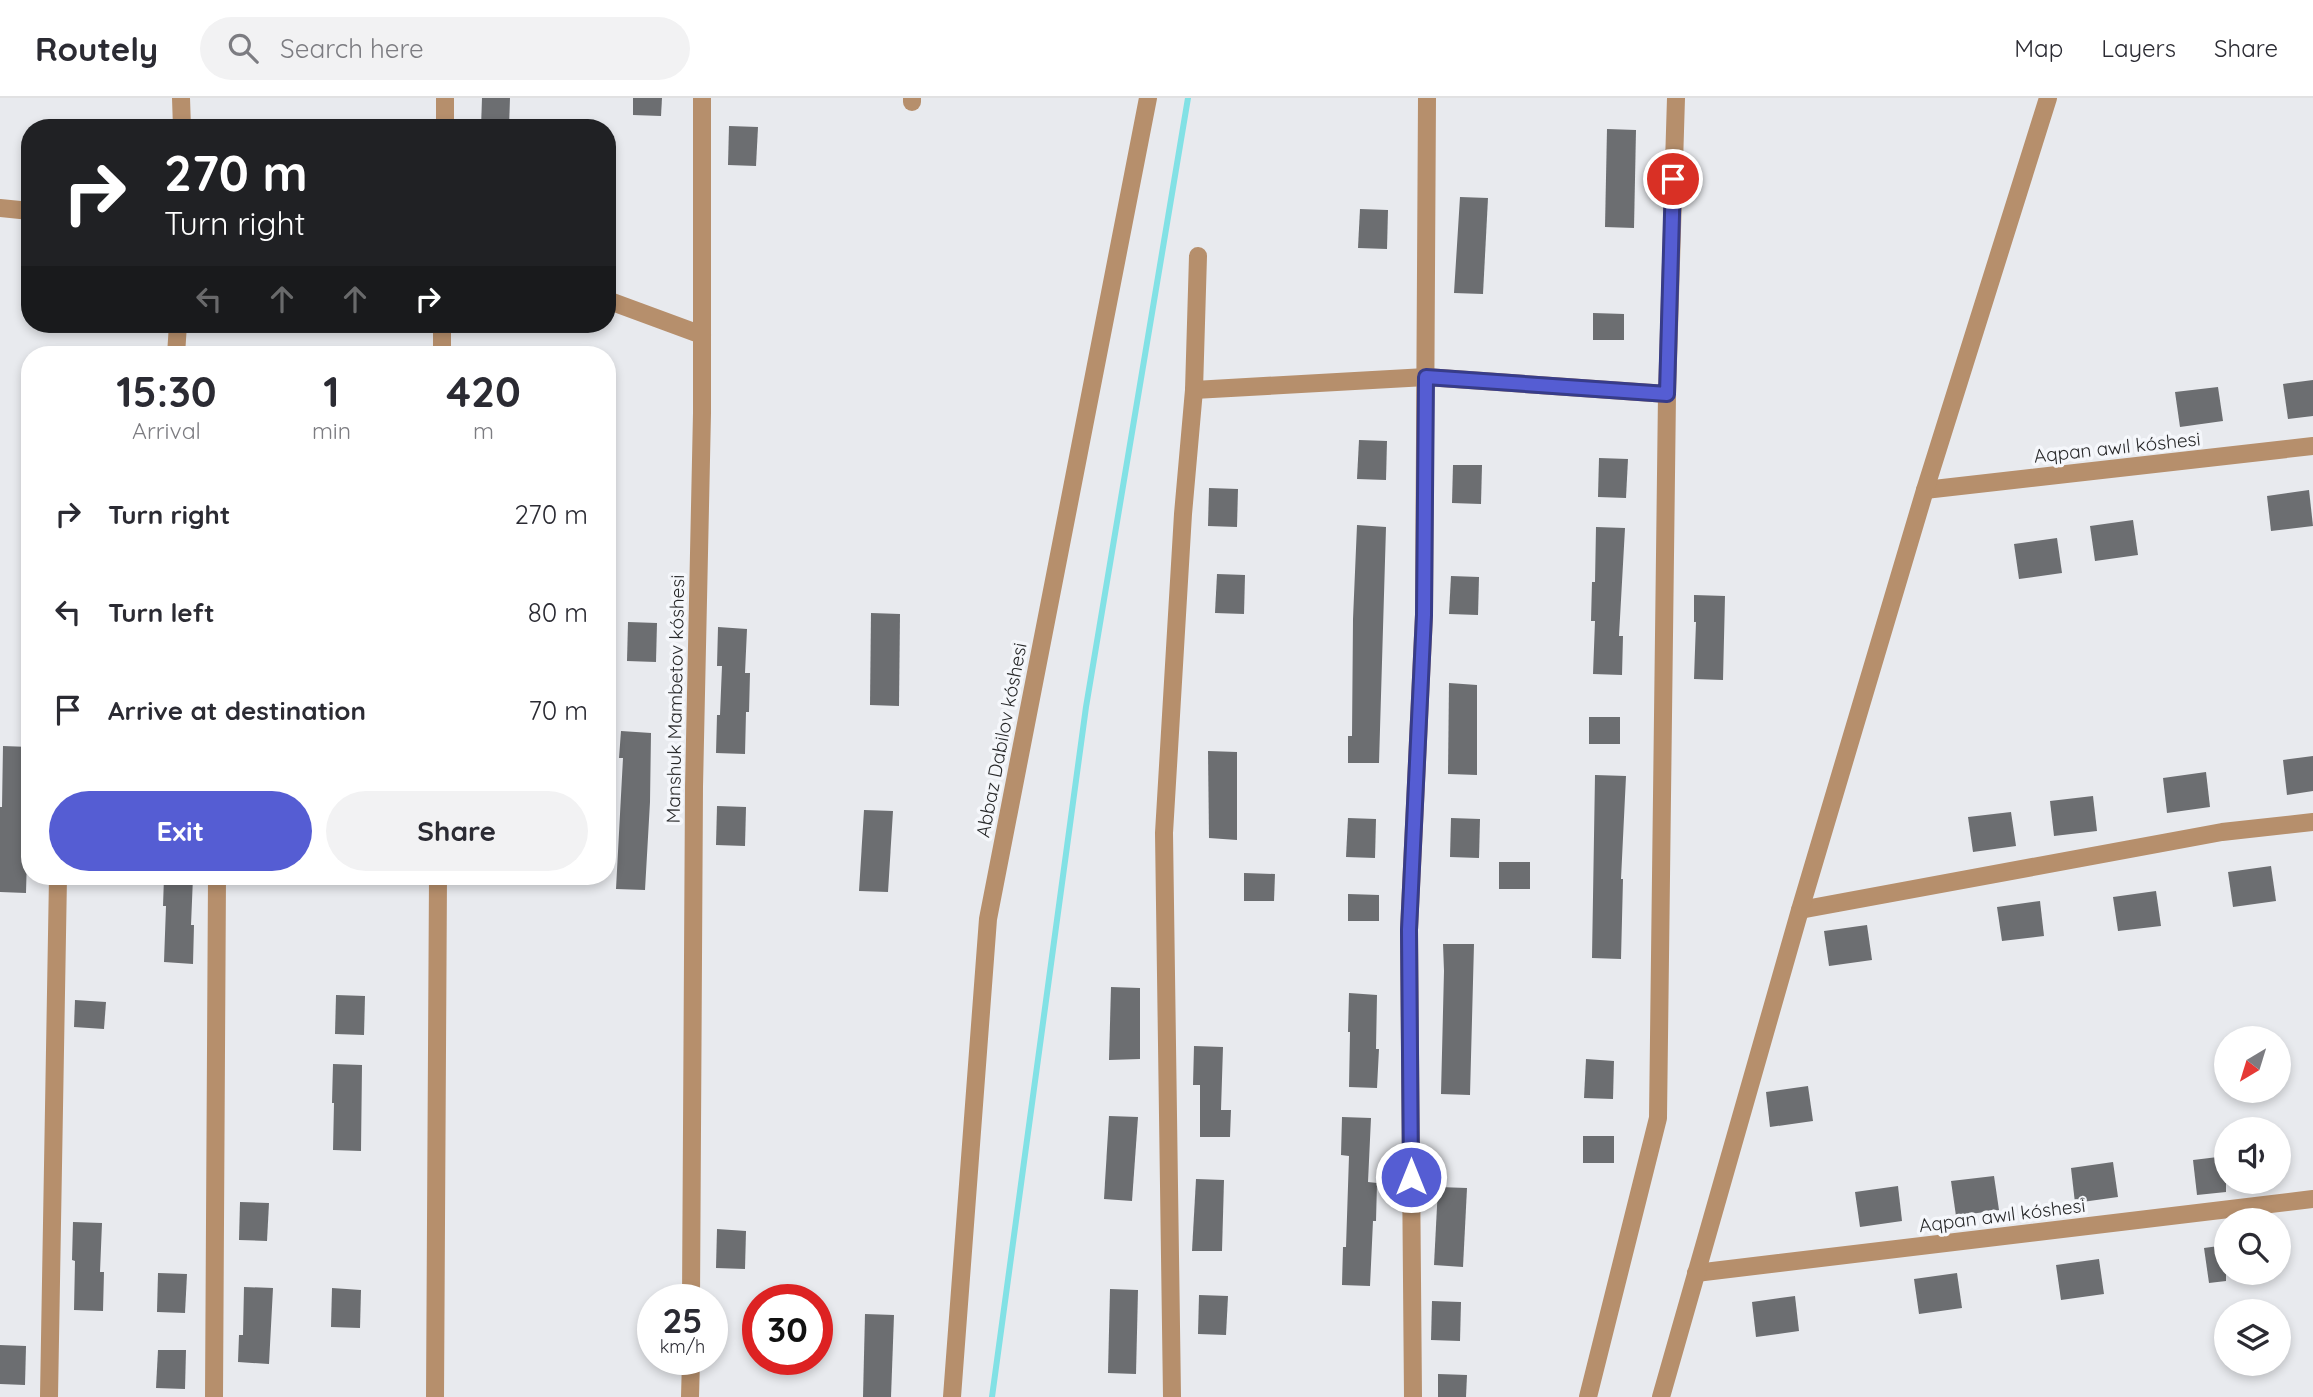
<!DOCTYPE html>
<html lang="en">
<head>
<meta charset="utf-8">
<style>
  body { margin:0; font-family:Quicksand,sans-serif; background:#f2f2f3; color:#2b2b33; height:100vh; display:flex; flex-direction:column; font-size:26px; white-space:nowrap }
  * { box-sizing:border-box; margin:0 }
  p { font-size:23px; color:#7c7c81 }
  .icon { flex:none; width:38px; height:38px; fill:none; stroke:currentColor; stroke-width:2; stroke-linecap:round; stroke-linejoin:round }
  .map { position:relative; flex:1; overflow:hidden }
  .sheet { position:absolute; left:21px; top:248px; width:595px; height:539px; display:flex; flex-direction:column; background:#fff; border-radius:28px; box-shadow:0 4px 10px #0003 }
  .sheet>* { flex:none }
  .hud { position:absolute; left:21px; top:21px; width:595px; height:214px; border-radius:28px; box-shadow:0 4px 10px #0003; background:#202124; color:#fff; overflow:hidden }
  .needle { width:46px; rotate:218deg }
  .tools { position:absolute; left:2214px; top:928px; display:grid; gap:14px }
  .tools a { display:grid; place-items:center; width:77px; height:77px; border-radius:50%; background:#fff; box-shadow:0 4px 10px #0003; font-size:35px }
  .speed { position:absolute; left:637px; top:1186px; display:flex; gap:14px; font-size:35px; font-weight:700; text-align:center }
  .speed>* { display:grid; place-content:center; width:91px; height:91px; border-radius:50%; background:#fff; box-shadow:0 4px 10px #0003; line-height:1 }
  .speed small { font-size:18px; font-weight:400 }
  .speed .limit { border:10px solid #d22; background:#fff; color:#111 }
  .pin { position:absolute; display:grid; place-items:center; width:60px; height:60px; color:#fff; margin:-30px; border:4px solid #fff; border-radius:50%; box-shadow:0 2px 7px #0007 }
  .me { position:absolute; width:77px; margin:-38px; rotate:0deg; stroke-linejoin:round; filter:drop-shadow(0 0 5px #0008) }
  .turn { display:flex; align-items:center; gap:24px; height:147px; padding:0 28px; font-size:32px }
  .turn .icon { width:91px; height:91px; stroke-width:2.5 }
  .turn b { display:block; font-size:49px; line-height:60px }
  .lanes { display:flex; align-items:center; height:66px; padding:0 28px; background:#0003; justify-content:center; gap:35px; direction:ltr }
  .lanes .off { opacity:.35 }
  .eta { display:flex; justify-content:space-evenly; align-items:center; height:119px; text-align:center }
  .eta b { font-size:42px; font-weight:700; line-height:49px }
  .action { display:flex; gap:14px; margin-top:auto; padding:14px 28px }
  .action a { flex:1; height:80px; border-radius:42px; background:#555dd3; color:#fff; font-size:28px; font-weight:700; line-height:80px; text-align:center }
  .action a+a { background:#f2f2f3; color:#2b2b33 }
  ul { padding:0; list-style:none }
  li { display:flex; align-items:center; gap:21px; height:98px; padding:0 28px }
  li div { flex:1 }
  li b { display:block; font-size:26px }
  li em { font-style:normal }
  header { display:flex; align-items:center; gap:42px; box-sizing:border-box; height:98px; padding:0 35px; background:#fff; border-bottom:2px solid #e1e1e2 }
  header strong { font-size:33px }
  nav { display:flex; gap:38px; margin-inline-start:auto; font-size:24px }
  .search { width:490px; height:63px; background:#f2f2f3; display:flex; align-items:center; gap:18px; box-sizing:border-box; padding:0 24px; border-radius:38px; color:#7c7c81; font-size:26px }
  .map>svg:first-child { display:block }
  .lines { fill:none; stroke-linecap:round; stroke-linejoin:round }
  .stream { stroke:#82e1e5; stroke-width:6 }
  .building { fill:#6c6e71 }
  .minor { stroke:#b68f6c; stroke-width:18 }
  .route-casing { stroke:#373c89; stroke-width:18 }
  .route { stroke:#555dd3; stroke-width:12 }
  .labels { text-anchor:middle; dominant-baseline:central; stroke-width:7; stroke-linejoin:round; paint-order:stroke }
  .street-label { font-size:19px; fill:#28292a; stroke:#f5f7fb }
</style>
</head>
<body>
<header>
<strong>Routely</strong>
<div class="search"><svg class="icon" aria-label="search" viewBox="0 0 24 24"><circle cx="10" cy="10" r="6"/><path d="M15 15l6 6"/></svg>Search here</div>
<nav><a>Map</a><a>Layers</a><a>Share</a></nav>
</header>
<div class="map">
<svg width="2313" height="1299" viewBox="0 0 2313 1299">
  <rect width="100%" height="100%" fill="#e8eaee"/>
  <g class="lines">
    <!-- stream -->
    <path class="stream" d="M992,1299L1086,609L1188,0"/>
  </g>
  <!-- building -->
  <g class="building">
    <path d="M482,0H510L509,30H481Z"/>
    <path d="M633,0H662L661,18L633,17Z"/>
    <path d="M729,28L758,29L756,68L728,67Z"/>
    <path d="M1607,31L1636,32L1634,130L1605,129Z"/>
    <path d="M1460,99L1488,100L1483,196L1454,195Z"/>
    <path d="M1360,111L1388,112L1387,151L1358,150Z"/>
    <path d="M1593,215L1624,216V242H1593Z"/>
    <path d="M2313,282V318L2288,321L2283,286Z"/>
    <path d="M2218,289L2223,323L2180,329L2175,294Z"/>
    <path d="M1359,342L1387,343L1386,382L1357,381Z"/>
    <path d="M1599,360L1628,361L1626,400L1598,399Z"/>
    <path d="M1453,367H1482L1481,406L1452,405Z"/>
    <path d="M1209,390L1238,391L1237,429L1208,428Z"/>
    <path d="M2309,392L2313,428L2271,433L2267,398Z"/>
    <path d="M2133,422L2138,457L2095,463L2090,428Z"/>
    <path d="M1357,427L1386,429L1379,665H1348V638H1352L1353,521Z"/>
    <path d="M1596,429L1625,430L1619,538H1623L1622,577L1593,576L1595,523H1591L1592,484H1595Z"/>
    <path d="M2057,440L2062,475L2019,481L2014,446Z"/>
    <path d="M1217,476L1245,477L1244,516L1215,515Z"/>
    <path d="M1451,478L1479,479L1478,517L1449,516Z"/>
    <path d="M1694,497L1725,498L1723,582L1694,581L1696,524H1694Z"/>
    <path d="M871,515L900,516L899,608L870,607Z"/>
    <path d="M628,524L657,525L656,564L627,563Z"/>
    <path d="M718,529L747,531L745,575H750L749,614H746L745,656L716,655L717,617H720L722,568H717Z"/>
    <path d="M1449,585L1477,587V677L1448,676Z"/>
    <rect x="1589" y="619" width="31" height="27"/>
    <path d="M621,633L651,635L650,704L645,792L616,791L623,660H619Z"/>
    <path d="M3,648L30,649L26,795L0,794V709H2Z"/>
    <path d="M1208,653L1237,654V742L1209,740Z"/>
    <path d="M2313,658V693L2287,697L2283,662Z"/>
    <path d="M2206,674L2210,709L2167,715L2163,680Z"/>
    <path d="M1595,677L1626,678L1621,781H1623L1621,861L1592,860Z"/>
    <path d="M2093,698L2097,733L2054,738L2050,703Z"/>
    <path d="M717,708L746,709L745,748L716,747Z"/>
    <path d="M864,712L893,713L888,794L859,793Z"/>
    <path d="M2011,714L2016,748L1973,754L1968,719Z"/>
    <path d="M1348,720L1376,721L1375,760L1346,759Z"/>
    <path d="M1451,720L1480,721L1479,760L1450,759Z"/>
    <rect x="1499" y="764" width="31" height="27"/>
    <path d="M2271,768L2276,803L2233,809L2228,774Z"/>
    <path d="M1244,775L1275,776L1274,803H1244Z"/>
    <path d="M164,779H193L191,827H194L193,866L164,864L166,808H163Z"/>
    <path d="M2156,793L2161,828L2118,833L2113,799Z"/>
    <path d="M1348,796L1379,797V823H1348Z"/>
    <path d="M2040,803L2044,838L2002,843L1997,809Z"/>
    <path d="M1867,827L1872,862L1829,868L1824,833Z"/>
    <path d="M1443,846H1474L1470,997L1441,996L1444,873Z"/>
    <path d="M1111,889L1140,890V961L1109,962Z"/>
    <path d="M1349,895L1377,897L1376,951H1379L1377,990L1349,989L1350,934H1348Z"/>
    <path d="M336,897L365,898L364,937L335,936Z"/>
    <path d="M75,902L106,904L104,931L74,929Z"/>
    <path d="M1194,948L1223,949L1221,1012H1231L1230,1039H1200V987H1193Z"/>
    <path d="M1586,961L1614,963L1613,1001L1584,1000Z"/>
    <path d="M333,966L362,967L361,1053L333,1052L334,1005H332Z"/>
    <path d="M1808,988L1813,1023L1770,1029L1766,994Z"/>
    <path d="M1109,1018L1138,1019L1132,1103L1104,1101Z"/>
    <path d="M1342,1019L1371,1020L1368,1084L1377,1085L1376,1123H1373L1370,1188L1342,1187L1343,1149H1346L1349,1058L1341,1057Z"/>
    <rect x="1583" y="1038" width="31" height="27"/>
    <path d="M2226,1058V1094L2197,1097L2193,1062Z"/>
    <path d="M2113,1064L2118,1099L2075,1105L2071,1070Z"/>
    <path d="M1994,1078L1999,1112L1956,1118L1951,1083Z"/>
    <path d="M1196,1081L1224,1082L1222,1153H1192Z"/>
    <path d="M1898,1088L1902,1123L1860,1129L1855,1094Z"/>
    <path d="M1438,1089L1467,1090L1463,1169L1434,1167Z"/>
    <path d="M240,1104L269,1105L267,1143L239,1142Z"/>
    <path d="M73,1124L102,1125L100,1174H104L103,1213L74,1212L75,1163L72,1162Z"/>
    <path d="M717,1131L746,1133L745,1171L716,1170Z"/>
    <path d="M2226,1147V1183L2209,1185L2204,1150Z"/>
    <path d="M2099,1161L2104,1196L2061,1202L2056,1167Z"/>
    <path d="M158,1175L187,1176L185,1215L157,1214Z"/>
    <path d="M1957,1175L1962,1210L1919,1216L1914,1181Z"/>
    <path d="M244,1189L273,1190L269,1266L238,1264L239,1237H243Z"/>
    <path d="M332,1190L361,1192L360,1230L331,1229Z"/>
    <path d="M1110,1191L1138,1192L1136,1276L1108,1275Z"/>
    <path d="M1199,1197L1228,1198L1226,1237L1198,1236Z"/>
    <path d="M1795,1198L1799,1233L1756,1239L1752,1204Z"/>
    <path d="M1432,1203L1461,1204L1460,1243L1431,1242Z"/>
    <path d="M865,1216L894,1217L891,1299H863Z"/>
    <path d="M0,1247L26,1248L25,1287L0,1286Z"/>
    <path d="M158,1252H186L185,1291L156,1290Z"/>
    <path d="M1438,1276L1467,1277L1466,1299H1438Z"/>
  </g>
  <g class="lines">
    <!-- minor -->
    <g class="minor">
      <path d="M181,0L182,30"/>
      <path d="M912,4V0"/>
      <path d="M445,30V0"/>
      <path d="M0,110L30,113"/>
      <path d="M607,202L702,237"/>
      <path d="M176,257L178,226"/>
      <path d="M442,257V226"/>
      <path d="M1194,292L1426,279L1667,296"/>
      <path d="M1925,392L2313,348"/>
      <path d="M1800,812L2222,734L2313,724"/>
      <path d="M1696,1175L2313,1101"/>
      <path d="M691,1202L694,689L702,315V0"/>
      <path d="M49,1299L58,779"/>
      <path d="M214,1299L217,779"/>
      <path d="M435,1299L438,779"/>
      <path d="M690,1299L691,1262"/>
      <path d="M952,1299L988,821L1148,0"/>
      <path d="M1172,1299L1164,735L1183,416L1194,292L1198,158"/>
      <path d="M1413,1299L1409,832L1424,517L1427,0"/>
      <path d="M1588,1299L1658,1020L1667,296L1676,0"/>
      <path d="M1661,1299L1800,812L1925,392L2048,0"/>
    </g>
  </g>
  <g class="lines">
    <!-- route casing -->
    <g class="route-casing">
      <path id="route" d="M1411,1079L1409,832L1424,517L1426,279L1667,296L1673,81"/>
    </g>
    <!-- route -->
    <use href="#route" class="route"/>
  </g>
  <g class="labels">
    <!-- street labels -->
    <g class="street-label">
      <text transform="translate(2117 349) rotate(-6)">Aqpan awıl kóshesi</text>
      <text transform="translate(675 601) rotate(-89)">Manshuk Mambetov kóshesi</text>
      <text transform="translate(1001 642) rotate(-79)">Abbaz Dabilov kóshesi</text>
      <text transform="translate(2002 1117) rotate(-7)">Aqpan awıl kóshesi</text>
    </g>
  </g>
</svg>
<div class="tools">
<a><svg class="needle" viewBox="-14 -14 28 28"><path d="M0-13l5 13h-10z" fill="#e53935"/><path d="M0 13l5-13h-10z" fill="#7c7c81"/></svg></a>
<a><svg class="icon" aria-label="sound" viewBox="0 0 24 24"><path d="M4 9h4l5-4v14l-5-4H4zM17 9q2 3 0 6"/></svg></a>
<a><svg class="icon" aria-label="search" viewBox="0 0 24 24"><circle cx="10" cy="10" r="6"/><path d="M15 15l6 6"/></svg></a>
<a><svg class="icon" aria-label="layers" viewBox="0 0 24 24"><path d="M12 4l9 5-9 5-9-5zM3 14l9 5 9-5"/></svg></a>
</div>
<div class="speed"><div>25<small>km/h</small></div><div class="limit">30</div></div>
<div class="pin" style="left:1673px;top:81px;background:#d93025"><svg class="icon" aria-label="arrive" viewBox="0 0 24 24"><path d="M6 21V4h12l-3 4 3 4H6"/></svg></div>
<svg class="me" style="left:1411px;top:1079px" viewBox="-20 -20 40 40"><circle r="17" fill="#555dd3" stroke="#fff" stroke-width="3"/><path d="M0-11L8 9 0 5-8 9z" fill="#fff"/></svg>
<div class="hud">
<div class="turn"><svg class="icon" aria-label="right" viewBox="0 0 24 24"><path d="M7 20v-9h11M14 6l5 5-5 5"/></svg><div><b>270 m</b>Turn right</div></div>
<div class="lanes"><svg class="icon off" aria-label="left" viewBox="0 0 24 24"><path d="M17 20v-9H6M10 6l-5 5 5 5"/></svg><svg class="icon off" aria-label="ahead" viewBox="0 0 24 24"><path d="M12 20V5M6 11l6-6 6 6"/></svg><svg class="icon off" aria-label="ahead" viewBox="0 0 24 24"><path d="M12 20V5M6 11l6-6 6 6"/></svg><svg class="icon" aria-label="right" viewBox="0 0 24 24"><path d="M7 20v-9h11M14 6l5 5-5 5"/></svg></div>
</div>
<section class="sheet">
<div class="eta">
<div><b>15:30</b><p>Arrival</p></div>
<div><b>1</b><p>min</p></div>
<div><b>420</b><p>m</p></div>
</div>
<ul>
<li><svg class="icon" aria-label="right" viewBox="0 0 24 24"><path d="M7 20v-9h11M14 6l5 5-5 5"/></svg><div><b>Turn right</b></div><em>270 m</em></li>
<li><svg class="icon" aria-label="left" viewBox="0 0 24 24"><path d="M17 20v-9H6M10 6l-5 5 5 5"/></svg><div><b>Turn left</b></div><em>80 m</em></li>
<li><svg class="icon" aria-label="arrive" viewBox="0 0 24 24"><path d="M6 21V4h12l-3 4 3 4H6"/></svg><div><b>Arrive at destination</b></div><em>70 m</em></li>
</ul>
<div class="action"><a>Exit</a><a>Share</a></div>
</section>
</div>
</body>
</html>
